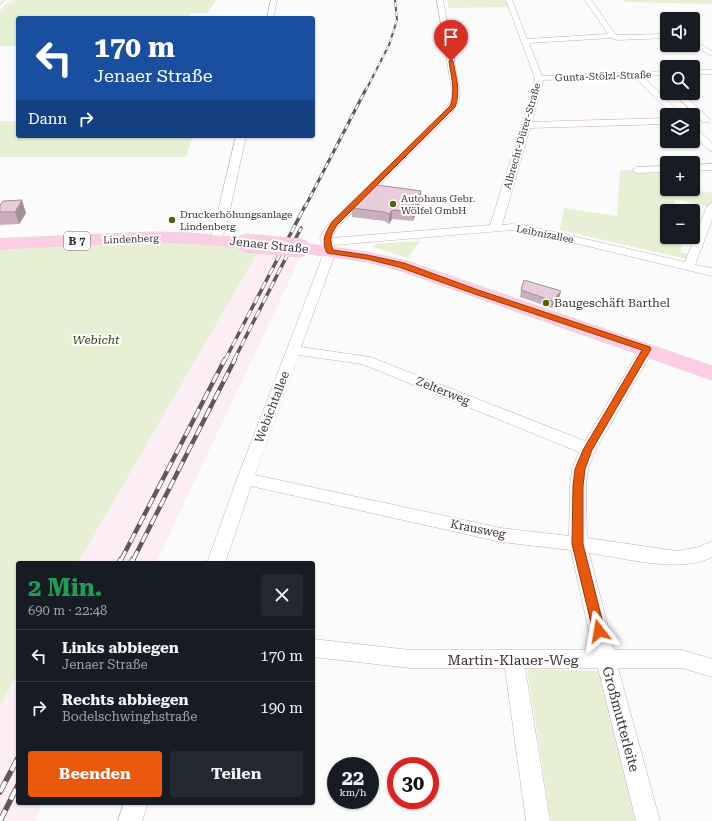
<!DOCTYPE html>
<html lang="de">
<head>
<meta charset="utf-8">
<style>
  body { margin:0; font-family:"Roboto Serif",serif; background:#242831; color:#f1f3f6; height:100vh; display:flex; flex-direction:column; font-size:15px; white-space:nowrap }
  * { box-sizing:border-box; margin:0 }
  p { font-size:13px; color:#9ea1a6 }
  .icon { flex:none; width:22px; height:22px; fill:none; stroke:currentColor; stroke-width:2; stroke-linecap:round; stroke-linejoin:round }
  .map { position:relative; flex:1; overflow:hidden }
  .drawer { position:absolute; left:16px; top:561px; width:299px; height:244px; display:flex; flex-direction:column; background:#171b24; border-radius:4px; box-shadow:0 1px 3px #0004 }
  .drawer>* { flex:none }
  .banner { position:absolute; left:16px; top:16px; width:299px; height:122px; border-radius:4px; box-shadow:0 1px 3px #0004; background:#1a4fa0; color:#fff; overflow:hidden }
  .controls { position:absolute; left:660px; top:12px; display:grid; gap:8px }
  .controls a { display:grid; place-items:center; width:40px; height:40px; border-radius:4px; background:#171b24; box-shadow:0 1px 3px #0004; font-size:20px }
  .speed { position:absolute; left:327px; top:757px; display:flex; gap:8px; font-size:20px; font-weight:700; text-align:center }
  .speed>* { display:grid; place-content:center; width:52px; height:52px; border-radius:50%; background:#171b24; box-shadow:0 1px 3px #0004; line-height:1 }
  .speed small { font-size:10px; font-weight:400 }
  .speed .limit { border:6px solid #d22; background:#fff; color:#111 }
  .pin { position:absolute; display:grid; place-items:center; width:34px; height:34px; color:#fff; margin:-41px -17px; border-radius:50% 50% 50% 0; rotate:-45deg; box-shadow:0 0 4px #0007 }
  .pin .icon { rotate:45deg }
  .me { position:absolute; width:44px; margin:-22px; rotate:346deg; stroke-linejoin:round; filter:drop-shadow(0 0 3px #0008) }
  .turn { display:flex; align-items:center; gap:14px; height:84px; padding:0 12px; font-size:18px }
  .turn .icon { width:52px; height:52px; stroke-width:2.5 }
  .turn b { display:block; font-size:28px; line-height:34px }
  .then { display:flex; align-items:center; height:38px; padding:0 12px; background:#0003; gap:8px; font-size:15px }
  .round { display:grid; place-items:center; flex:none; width:42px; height:42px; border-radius:4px; background:#242831 }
  .summary { display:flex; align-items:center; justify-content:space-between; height:68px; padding:0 12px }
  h1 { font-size:24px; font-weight:700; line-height:30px; color:#1e9e55 }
  .primary-button { display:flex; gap:8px; margin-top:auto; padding:8px 12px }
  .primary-button a { flex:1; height:46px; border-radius:4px; background:#ea580c; color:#fff; font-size:16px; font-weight:700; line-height:46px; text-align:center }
  .primary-button a+a { background:#242831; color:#f1f3f6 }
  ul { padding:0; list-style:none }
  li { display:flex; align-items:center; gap:12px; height:52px; padding:0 12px; border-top:1px solid #363941 }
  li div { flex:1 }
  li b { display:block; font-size:15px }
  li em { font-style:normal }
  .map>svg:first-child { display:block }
  .built { fill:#fdeef5 }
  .green { fill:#e7f0d4 }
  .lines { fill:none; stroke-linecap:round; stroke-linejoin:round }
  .minor-casing { stroke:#c7abb8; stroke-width:1 }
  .primary-casing { stroke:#d8d6d7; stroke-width:1 }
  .minor { fill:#fff; fill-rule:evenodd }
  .primary { fill:#fccde4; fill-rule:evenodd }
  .rail-far4-casing { stroke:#61585c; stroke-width:2 }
  .rail-far3-casing { stroke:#61585c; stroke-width:3 }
  .rail-far2-casing { stroke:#61585c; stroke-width:3.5 }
  .rail-far1-casing { stroke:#61585c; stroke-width:4.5 }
  .rail-casing { stroke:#61585c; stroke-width:5.5 }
  .rail-far4 { stroke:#fff; stroke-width:1.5; stroke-dasharray:4.5; stroke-linecap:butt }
  .rail-far3 { stroke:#fff; stroke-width:2; stroke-dasharray:5.5; stroke-linecap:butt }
  .rail-far2 { stroke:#fff; stroke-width:2.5; stroke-dasharray:8; stroke-linecap:butt }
  .rail-far1 { stroke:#fff; stroke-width:3; stroke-dasharray:10; stroke-linecap:butt }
  .rail { stroke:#fff; stroke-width:4; stroke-dasharray:12; stroke-linecap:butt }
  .primary-bridge-casing { stroke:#d8d6d7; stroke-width:19; stroke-linecap:butt }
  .primary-bridge { stroke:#fccde4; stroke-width:18 }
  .wall { fill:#c8afbb }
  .shaded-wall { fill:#a28f98 }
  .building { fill:#e8ccd9; stroke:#a28f98 }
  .route { fill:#ea580c; stroke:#983908 }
  .poi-dot { fill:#51640d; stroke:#fff; stroke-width:1.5 }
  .labels { text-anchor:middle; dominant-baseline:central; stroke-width:4; stroke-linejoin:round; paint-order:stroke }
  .far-street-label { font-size:10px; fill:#3c3136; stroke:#fff }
  .far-poi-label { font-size:10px; fill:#3c3136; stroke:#fff; text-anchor:start }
  .shield { fill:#fff; stroke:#766f72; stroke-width:1 }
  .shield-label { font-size:11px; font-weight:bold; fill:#3c3136 }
  .street-label { font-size:12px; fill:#3c3136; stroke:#fff }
  .poi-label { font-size:12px; fill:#3c3136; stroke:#fff; text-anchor:start }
  .park-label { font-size:12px; font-style:italic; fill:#34400f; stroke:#fff }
  .near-street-label { font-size:14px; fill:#3c3136; stroke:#fff }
</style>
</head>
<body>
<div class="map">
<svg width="712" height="821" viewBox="0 0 712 821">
  <rect width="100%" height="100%" fill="#fbfbfb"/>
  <!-- built -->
  <g class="built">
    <path d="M258,252L301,256L156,563H78Z"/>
    <path d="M18,673V803H43L35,821H0V706Z"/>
  </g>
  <!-- green -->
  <g class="green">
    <path d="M15,0H216L208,13H190L188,18H18V46H0V12Z"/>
    <path d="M447,0H505L508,7L449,8Z"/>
    <path d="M624,0H712V4L625,2Z"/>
    <path d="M0,121H18V136H193L186,157H0Z"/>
    <path d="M667,169V174L663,184L667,185V189H690L712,193V207L676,200L670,211H667V218L662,228L667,230V237H685L680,252L693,255L691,260L560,230L564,208L617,216L620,170Z"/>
    <path d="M420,241L408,258L373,247L376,244Z"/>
    <path d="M170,242L231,247L258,252L78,563H18V673L0,706V248Z"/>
    <path d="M527,669L599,671L636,821H551Z"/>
  </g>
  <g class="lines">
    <!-- minor casing -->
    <g class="minor-casing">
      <g id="minor">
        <path d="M5,0H12L0,10V5Z"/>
        <path d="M271,0H277L273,18H267Z"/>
        <path d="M437,0H443L460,92L459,100L451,114L336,229L332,238L490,225L532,93L535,78L506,0H512L527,39L608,34L585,0H591L616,35L667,34V38L618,40L611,38L529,43L542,76L667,71V75L643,76L682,115H673L634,77L543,80L532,122L667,118V124L530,128L502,225L512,224L529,226L685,262L707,206L712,203V220L695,265L712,268V276L529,232L512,230L334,245L336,251L301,347L370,357L585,441L642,346L647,345L652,346L654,349L596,449L588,469L586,486L587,538L677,551L699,547L712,541V557C679,574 625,558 589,553L614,650H682L712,659V677L682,668H618L660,821H636L598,668H525L550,821H526L505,668H410L313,657V639L410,650H593L571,550L501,542L251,486L225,563H207L237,479L319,266L324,251L320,238L325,228L445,111L451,100L452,92ZM299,355L362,364L579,452L572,469L570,486L569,536L501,528L255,475Z"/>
        <path d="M693,40L712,51V56L693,45Z"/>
        <rect x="693" y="70" width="19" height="4"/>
        <path d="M673,93H682L709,118L710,120L709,122H703Z"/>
        <path d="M693,127L696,128L712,143V151L709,150L693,135Z"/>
        <path d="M236,136H246L226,228L219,242H211L209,240L214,228Z"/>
        <path d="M712,164V170L693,171V165Z"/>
        <path d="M667,166V172L637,173L632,170L637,167Z"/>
        <path d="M124,803H148L142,821H118Z"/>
      </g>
    </g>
    <!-- primary casing -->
    <g class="primary-casing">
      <g id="primary">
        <path d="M153,232L190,233L245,238L251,239L253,243L251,247L245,248L190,243L153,242L0,249V239Z"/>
        <path d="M301,243L367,252L407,261L712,366V380L395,269L367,262L295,252L293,248L295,244Z"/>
      </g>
    </g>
    <!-- minor -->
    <use href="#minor" class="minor"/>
    <!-- primary -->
    <use href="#primary" class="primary"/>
    <!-- rail-far4 casing -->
    <g class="rail-far4-casing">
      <path id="rail-far4" d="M366,90L389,45L397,20L395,0"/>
    </g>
    <!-- rail-far3 casing -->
    <g class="rail-far3-casing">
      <path id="rail-far3" d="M305,207L366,89"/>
    </g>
    <!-- rail-far2 casing -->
    <g class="rail-far2-casing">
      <g id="rail-far2">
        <path d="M225,360L305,206"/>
        <path d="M234,360L301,228"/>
      </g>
    </g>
    <!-- rail-far1 casing -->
    <g class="rail-far1-casing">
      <g id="rail-far1">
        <path d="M121,560L225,359"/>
        <path d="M133,560L235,359"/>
      </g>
    </g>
    <!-- rail casing -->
    <g class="rail-casing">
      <g id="rail">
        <path d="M119,563L121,559"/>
        <path d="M131,563L133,559"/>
        <path d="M0,792L18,758"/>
        <path d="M0,821L18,785"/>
      </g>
    </g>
    <!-- rail-far4 -->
    <use href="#rail-far4" class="rail-far4"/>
    <!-- rail-far3 -->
    <use href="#rail-far3" class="rail-far3"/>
    <!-- rail-far2 -->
    <use href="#rail-far2" class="rail-far2"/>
    <!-- rail-far1 -->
    <use href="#rail-far1" class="rail-far1"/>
    <!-- rail -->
    <use href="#rail" class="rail"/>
    <!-- primary-bridge casing -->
    <g class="primary-bridge-casing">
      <path id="primary-bridge" d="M245,243L301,248"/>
    </g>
    <!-- primary-bridge -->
    <use href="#primary-bridge" class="primary-bridge"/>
  </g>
  <!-- wall -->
  <g class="wall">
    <path d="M421,191V200L413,221L392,219L389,224L384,221L352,217V208Z"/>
    <path d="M0,205L26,213L19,224L0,225Z"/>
    <path d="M521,290L561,291L559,298L552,308L520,297Z"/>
  </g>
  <!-- shaded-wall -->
  <g class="shaded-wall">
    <path d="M421,191V200L413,221V212Z"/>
    <path d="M22,200L26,213L19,224L15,212Z"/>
    <path d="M392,210V219L389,224V214Z"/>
    <path d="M561,291L559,298L552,308L553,301Z"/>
  </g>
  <!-- building -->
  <g class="building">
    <path d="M377,185L421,191L413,212L392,210L389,214L384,212L352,208Z"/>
    <path d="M22,200L15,212H0V205L3,201Z"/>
    <path d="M524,280L561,291L553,301L521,290Z"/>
  </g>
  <!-- route -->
  <path class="route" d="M451,60L453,61C456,77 461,91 455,107L337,225C331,234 329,239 333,250L367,255L404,263L478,290L650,347L651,349L592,450L585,469L583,486V544L605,631L603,635L599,636L594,635L593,631L572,544L573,486L575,469L583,450L642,350L472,293L399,267L367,259L327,253C321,241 325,233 332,222L450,106C456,91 451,77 449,61Z"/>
  <!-- markers -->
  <g class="poi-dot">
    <circle cx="393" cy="204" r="4"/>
    <circle cx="172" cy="220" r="4"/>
    <circle cx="546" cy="303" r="4"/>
  </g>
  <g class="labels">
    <!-- far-street labels -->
    <g class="far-street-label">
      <text transform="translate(603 76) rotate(-2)">Gunta-Stölzl-Straße</text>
      <text transform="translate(522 136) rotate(-74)">Albrecht-Dürer-Straße</text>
      <text transform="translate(545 234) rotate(11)">Leibnizallee</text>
      <text transform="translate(131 239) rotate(-2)">Lindenberg</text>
    </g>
    <!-- far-poi labels -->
    <g class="far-poi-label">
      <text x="401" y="198">Autohaus Gebr.<tspan x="401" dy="12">Wölfel GmbH</tspan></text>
      <text x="180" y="214">Druckerhöhungsanlage<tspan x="180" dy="12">Lindenberg</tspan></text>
    </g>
    <!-- shield labels -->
    <rect class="shield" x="64" y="232" width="26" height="18" rx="3"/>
    <g class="shield-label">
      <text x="77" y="241">B 7</text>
    </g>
    <!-- street labels -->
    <g class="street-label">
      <text transform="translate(269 245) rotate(6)">Jenaer Straße</text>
      <text transform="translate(443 391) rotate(22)">Zelterweg</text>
      <text transform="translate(272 407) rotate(-69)">Webichtallee</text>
      <text transform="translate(478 529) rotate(11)">Krausweg</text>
    </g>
    <!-- poi labels -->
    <g class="poi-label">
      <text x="554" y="303">Baugeschäft Barthel</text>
    </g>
    <!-- park labels -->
    <g class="park-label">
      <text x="96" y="340">Webicht</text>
    </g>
    <!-- near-street labels -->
    <g class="near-street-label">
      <text x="513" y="660">Martin-Klauer-Weg</text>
      <text transform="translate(621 719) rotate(75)">Großmutterleite</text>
    </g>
  </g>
</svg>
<div class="controls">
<a><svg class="icon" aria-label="sound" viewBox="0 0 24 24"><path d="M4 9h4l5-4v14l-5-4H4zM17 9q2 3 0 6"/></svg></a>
<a><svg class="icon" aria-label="search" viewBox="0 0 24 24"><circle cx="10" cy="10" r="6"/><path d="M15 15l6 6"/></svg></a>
<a><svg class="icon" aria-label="layers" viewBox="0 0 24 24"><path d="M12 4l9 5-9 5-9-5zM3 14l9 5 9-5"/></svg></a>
<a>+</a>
<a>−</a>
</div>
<div class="speed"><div>22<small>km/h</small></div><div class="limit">30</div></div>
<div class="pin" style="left:451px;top:61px;background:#d93025"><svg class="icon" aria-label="arrive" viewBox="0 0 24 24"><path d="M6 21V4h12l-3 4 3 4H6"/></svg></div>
<svg class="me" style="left:599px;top:631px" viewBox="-20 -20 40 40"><path d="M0-17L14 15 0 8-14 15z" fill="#ea580c" stroke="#fff" stroke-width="4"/></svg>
<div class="banner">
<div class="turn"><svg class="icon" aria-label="left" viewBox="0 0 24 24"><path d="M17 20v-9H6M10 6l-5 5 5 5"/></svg><div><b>170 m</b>Jenaer Straße</div></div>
<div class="then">Dann<svg class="icon" aria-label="right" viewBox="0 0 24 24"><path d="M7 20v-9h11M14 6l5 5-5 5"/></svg></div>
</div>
<section class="drawer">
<div class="summary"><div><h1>2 Min.</h1><p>690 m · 22:48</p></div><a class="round"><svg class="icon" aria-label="close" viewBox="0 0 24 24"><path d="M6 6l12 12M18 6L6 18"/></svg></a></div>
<ul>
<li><svg class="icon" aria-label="left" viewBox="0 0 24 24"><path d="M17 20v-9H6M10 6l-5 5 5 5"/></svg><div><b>Links abbiegen</b><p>Jenaer Straße</p></div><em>170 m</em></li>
<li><svg class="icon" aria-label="right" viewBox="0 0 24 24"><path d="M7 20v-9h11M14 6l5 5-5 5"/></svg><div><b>Rechts abbiegen</b><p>Bodelschwinghstraße</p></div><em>190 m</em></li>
</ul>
<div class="primary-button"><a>Beenden</a><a>Teilen</a></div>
</section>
</div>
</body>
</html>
